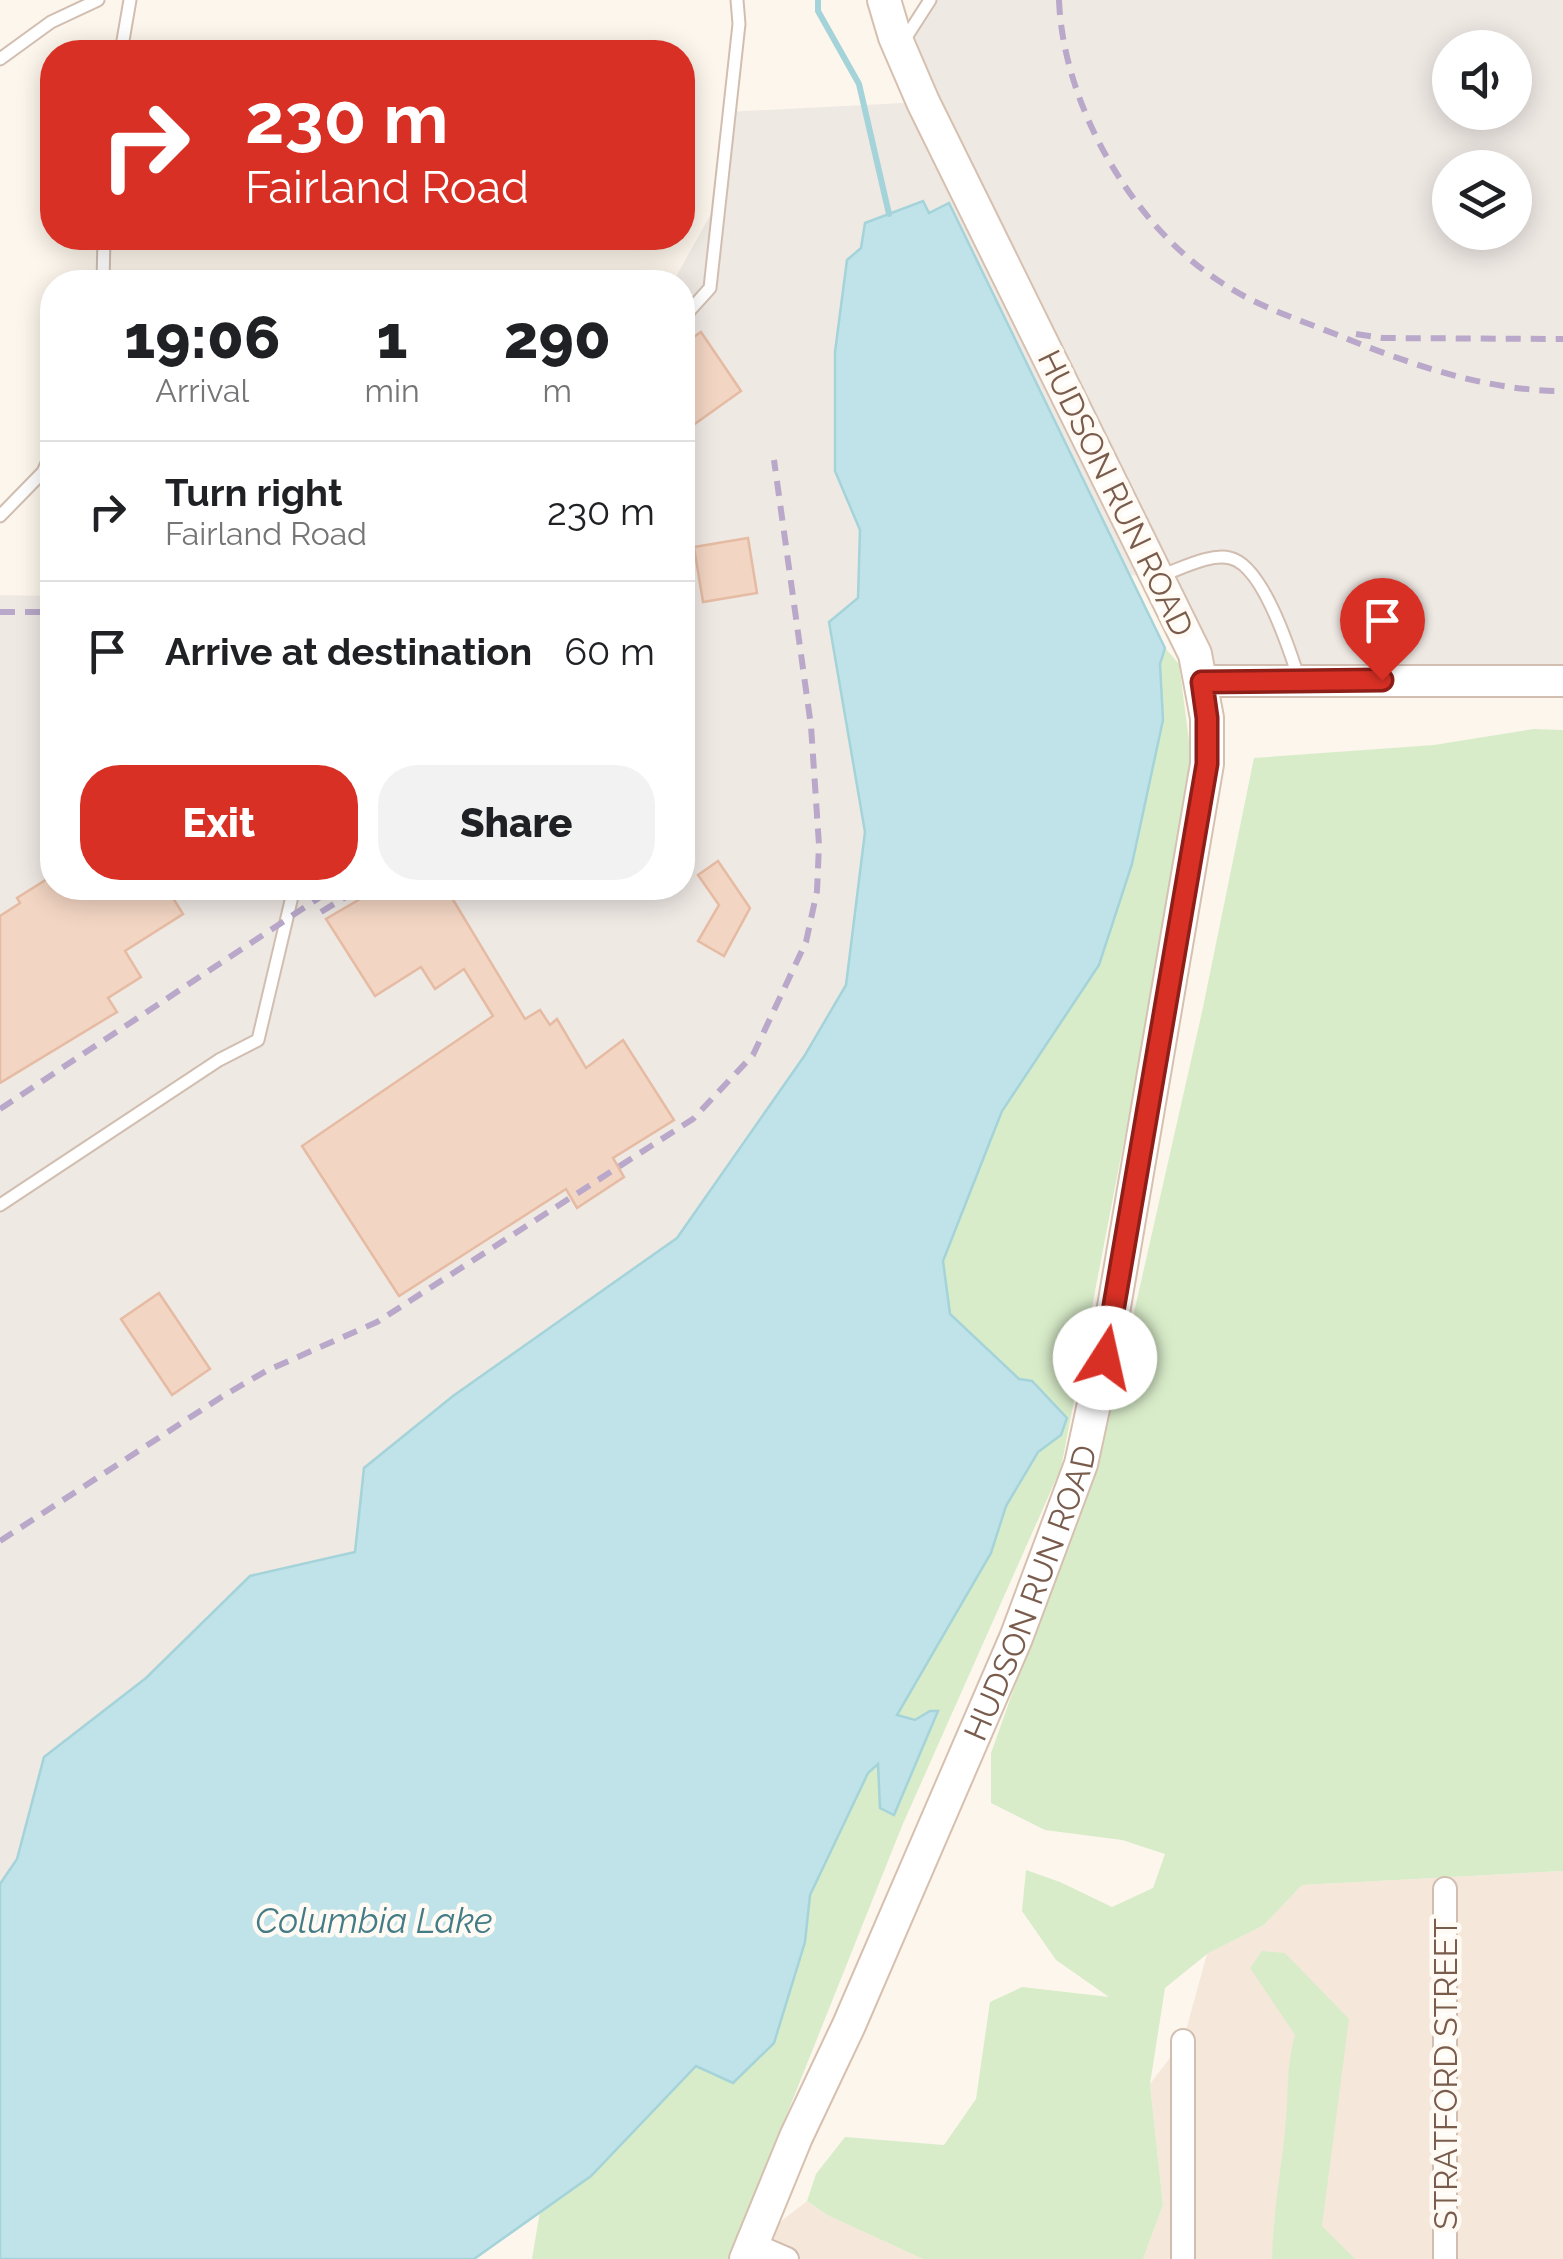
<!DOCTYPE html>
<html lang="en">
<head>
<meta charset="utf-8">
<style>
  body { margin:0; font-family:Raleway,sans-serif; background:#f2f2f2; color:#202124; height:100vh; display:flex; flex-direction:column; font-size:38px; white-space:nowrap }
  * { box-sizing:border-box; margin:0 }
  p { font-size:32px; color:#757577 }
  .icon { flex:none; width:55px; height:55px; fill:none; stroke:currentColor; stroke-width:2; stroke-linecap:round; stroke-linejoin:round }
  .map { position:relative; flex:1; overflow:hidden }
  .panel { position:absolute; left:40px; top:270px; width:655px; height:630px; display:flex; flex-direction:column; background:#fff; border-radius:40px; box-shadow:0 5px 25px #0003 }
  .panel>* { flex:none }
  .hud { position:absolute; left:40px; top:40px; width:655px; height:210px; border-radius:40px; box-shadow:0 5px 25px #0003; background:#d93025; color:#fff; overflow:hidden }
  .buttons { position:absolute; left:1432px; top:30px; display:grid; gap:20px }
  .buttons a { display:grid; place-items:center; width:100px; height:100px; border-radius:50%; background:#fff; box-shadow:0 5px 25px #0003; font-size:50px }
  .pin { position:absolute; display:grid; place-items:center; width:85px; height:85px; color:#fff; margin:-102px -42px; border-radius:50% 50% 50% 0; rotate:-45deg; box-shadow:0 0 10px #0007 }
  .pin .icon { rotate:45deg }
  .me { position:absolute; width:110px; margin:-55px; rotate:10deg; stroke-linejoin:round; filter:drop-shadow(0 0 8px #0008) }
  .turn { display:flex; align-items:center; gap:35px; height:210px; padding:0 40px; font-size:45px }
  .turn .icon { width:130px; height:130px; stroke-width:2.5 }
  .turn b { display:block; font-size:70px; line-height:85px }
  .eta { display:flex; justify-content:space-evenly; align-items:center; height:170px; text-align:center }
  .eta b { font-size:60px; font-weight:800; line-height:70px }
  .action { display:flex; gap:20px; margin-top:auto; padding:20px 40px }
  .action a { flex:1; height:115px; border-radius:40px; background:#d93025; color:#fff; font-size:40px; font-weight:800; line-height:115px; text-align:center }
  .action a+a { background:#f2f2f2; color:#202124 }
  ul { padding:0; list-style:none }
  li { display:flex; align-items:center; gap:30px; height:140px; padding:0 40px; border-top:2px solid #e0e0e0 }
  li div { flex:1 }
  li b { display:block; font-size:38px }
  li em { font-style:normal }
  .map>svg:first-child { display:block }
  .residential { fill:#f5e8da }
  .industrial { fill:#efe9e4; fill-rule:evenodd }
  .green { fill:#d8ecc9 }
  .water { fill:#bfe3e8; stroke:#a5d3da; stroke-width:2.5 }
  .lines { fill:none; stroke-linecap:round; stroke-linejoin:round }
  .stream { stroke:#a5d3da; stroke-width:6 }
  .building { fill:#f3d5c3; stroke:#e6bba3; stroke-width:2.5 }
  .service-casing { stroke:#d1beb0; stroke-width:15 }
  .minor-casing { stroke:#d1beb0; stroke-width:26 }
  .tertiary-casing { stroke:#d1beb0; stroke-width:34 }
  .secondary-casing { stroke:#d6c0b0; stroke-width:36 }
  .service { stroke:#fff; stroke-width:11 }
  .minor { stroke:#fff; stroke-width:22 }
  .tertiary { stroke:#fff; stroke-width:30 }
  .secondary { stroke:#fff; stroke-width:32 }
  .rail { stroke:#b9a8c9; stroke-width:6; stroke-dasharray:15 10; stroke-linecap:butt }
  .route-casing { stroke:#8d1f18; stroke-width:25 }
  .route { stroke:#d93025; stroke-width:18 }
  .labels { text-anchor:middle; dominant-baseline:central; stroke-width:9; stroke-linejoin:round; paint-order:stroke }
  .street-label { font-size:32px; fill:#7a5c4d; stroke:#fffaf3 }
  .water-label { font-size:35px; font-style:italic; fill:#437c86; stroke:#fffaf3 }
</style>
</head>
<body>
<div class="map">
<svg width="1563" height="2259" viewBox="0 0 1563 2259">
  <rect width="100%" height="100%" fill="#fdf6ec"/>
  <!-- residential -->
  <g class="residential">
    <path d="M1563,1871V2259H1143L1163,2205L1150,2084L1183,2041L1207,1954L1264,1925L1302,1885Z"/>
    <path d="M807,2201L827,2215L923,2259H787L752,2244Z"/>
  </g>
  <!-- industrial -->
  <path class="industrial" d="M928,0H1563V681H1201L1157,577L860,556L858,598L830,623L865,832L846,985L805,1055L677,1238L453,1396L364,1468L355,1552L249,1576L146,1678L44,1757L17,1859L0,1884V595L52,596V888H682V282H673L722,194L726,112L922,102L900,46ZM1450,48H1515V112H1450ZM1450,168H1515V232H1450Z"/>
  <!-- green -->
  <g class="green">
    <path d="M1165,648L1179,664L1191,756L1182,839L1061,1468L902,1826L729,2259H532L540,2211L591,2176L696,2066L805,1942L810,1895L868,1773L879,1763L880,1808L894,1814L930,1711L915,1720L896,1716L991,1554L1006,1506L1038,1452L1061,1435L1066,1417L1033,1381L1019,1379L949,1314L943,1261L1002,1111L1099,965L1132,864L1163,720L1160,664Z"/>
    <path d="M1534,729L1563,730V1871L1302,1885L1264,1925L1207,1954L1165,1988L1150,2084L1163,2205L1143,2259H923L827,2215L807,2201L816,2174L845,2137L944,2145L976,2099L990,2002L1022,1987L1109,1997L1056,1960L1022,1911L1026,1870L1060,1882L1112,1907L1153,1888L1165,1854L1122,1840L1045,1830L991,1803V1753L1043,1607L1131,1326L1202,1012L1254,758L1434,745Z"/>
    <path d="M1262,1951L1285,1953L1349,2019L1322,2226L1355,2259H1272C1273,2212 1282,2166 1286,2119C1289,2086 1286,2068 1295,2035L1250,1968Z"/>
  </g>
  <!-- water -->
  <path class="water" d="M923,201L929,213L949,203L1165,648L1160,664L1163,720L1132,864L1099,965L1002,1111L943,1261L950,1314L1019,1379L1032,1381L1067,1418L1061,1435L1038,1452L1006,1506L991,1553L897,1715L915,1720L930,1711H938L894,1815L880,1808L878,1764L868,1773L810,1895L805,1942L774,2043L733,2083L696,2066L591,2176L474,2259H0V1884L17,1859L44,1757L146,1678L250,1576L355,1552L364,1468L453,1396L677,1238L805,1055L846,985L865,832L829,622L858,598L860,530L835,471V352L847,260L861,248L865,223Z"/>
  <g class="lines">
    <!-- stream -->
    <path class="stream" d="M818,0V11L859,84L889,214"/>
  </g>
  <!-- building -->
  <g class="building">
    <path d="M701,332L741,391L682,433V345Z"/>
    <path d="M748,538L757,593L703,602L694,547Z"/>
    <path d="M718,861L750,908L724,956L698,941L719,905L698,875Z"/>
    <path d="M52,876V888H173L168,890L183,914L125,951L141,977L108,998L117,1012L0,1083V916L20,903L17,898Z"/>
    <path d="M379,888H446L525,1019L540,1010L550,1025L557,1019L586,1068L623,1040L674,1120L613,1158L624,1177L577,1208L566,1189L399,1296L302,1146L493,1016L464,969L435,989L421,967L375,996L326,919Z"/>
    <path d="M159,1293L210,1369L172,1395L121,1319Z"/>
  </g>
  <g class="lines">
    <!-- service casing -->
    <g class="service-casing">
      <g id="service">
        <path d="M903,42L930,0"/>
        <path d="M121,52L130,0"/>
        <path d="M0,59L51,22L98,0"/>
        <path d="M103,282L104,238"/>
        <path d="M682,319L710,288L739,24L737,0"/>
        <path d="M0,516L43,472L52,452"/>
        <path d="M1162,575C1181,569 1210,553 1230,558C1262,565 1289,648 1298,676"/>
        <path d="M0,1205L219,1060L258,1040L294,888"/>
      </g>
    </g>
    <!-- minor casing -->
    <g class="minor-casing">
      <g id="minor">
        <path d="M1183,2041V2259"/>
        <path d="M752,2244L787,2259"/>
        <path d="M1445,2259V1889"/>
      </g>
    </g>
    <!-- tertiary casing -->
    <g class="tertiary-casing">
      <path id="tertiary" d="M1201,681H1563"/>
    </g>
    <!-- secondary casing -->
    <g class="secondary-casing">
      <g id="secondary">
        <path id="s1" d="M746,2259L796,2137L849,2025L1016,1638L1081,1464L1110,1330L1207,764V718L1195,654L923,102L895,37L884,0"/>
      </g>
    </g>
    <!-- service -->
    <use href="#service" class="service"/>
    <!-- minor -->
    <use href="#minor" class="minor"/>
    <!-- tertiary -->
    <use href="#tertiary" class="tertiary"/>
    <!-- secondary -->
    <use href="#secondary" class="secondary"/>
    <!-- rail -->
    <g class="rail">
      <path d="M1059,0C1063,104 1131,224 1219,281C1258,308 1307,322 1350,340C1418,367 1490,391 1563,391"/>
      <path d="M1356,334L1383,338L1563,339"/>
      <path d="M0,612H52"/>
      <path d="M321,912L360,888"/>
      <path d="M0,1109L334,888"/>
      <path d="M0,1541L223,1396L266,1371L377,1322L693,1119L753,1055L806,942L817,891L819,845L811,726L774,460"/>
    </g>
  </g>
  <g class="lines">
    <!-- route casing -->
    <g class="route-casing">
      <path id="route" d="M1105,1358L1207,764V718L1202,682L1382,680"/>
    </g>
    <!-- route -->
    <use href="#route" class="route"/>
  </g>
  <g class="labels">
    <!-- street labels -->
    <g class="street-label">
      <text transform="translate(1116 493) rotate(64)">HUDSON RUN ROAD</text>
      <text stroke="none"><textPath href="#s1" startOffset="725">HUDSON RUN ROAD</textPath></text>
      <text transform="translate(1445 2074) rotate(-90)">STRATFORD STREET</text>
    </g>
    <!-- water labels -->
    <g class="water-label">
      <text x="374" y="1920">Columbia Lake</text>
    </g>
  </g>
</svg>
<div class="buttons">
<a><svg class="icon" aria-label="sound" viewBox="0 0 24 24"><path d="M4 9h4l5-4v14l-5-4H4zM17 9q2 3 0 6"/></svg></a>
<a><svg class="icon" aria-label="layers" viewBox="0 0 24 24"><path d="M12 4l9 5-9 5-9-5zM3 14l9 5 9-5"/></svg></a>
</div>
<div class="pin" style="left:1382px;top:680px;background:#d93025"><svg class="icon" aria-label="arrive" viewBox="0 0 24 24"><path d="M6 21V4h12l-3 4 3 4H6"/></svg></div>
<svg class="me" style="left:1105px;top:1358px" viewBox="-20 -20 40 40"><circle r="19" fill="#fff"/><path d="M0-13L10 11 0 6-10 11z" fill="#d93025"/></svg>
<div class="hud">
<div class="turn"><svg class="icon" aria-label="right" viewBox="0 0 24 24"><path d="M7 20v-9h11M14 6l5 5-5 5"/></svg><div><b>230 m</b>Fairland Road</div></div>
</div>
<section class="panel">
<div class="eta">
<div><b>19:06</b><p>Arrival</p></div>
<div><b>1</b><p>min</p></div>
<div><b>290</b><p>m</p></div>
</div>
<ul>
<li><svg class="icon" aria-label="right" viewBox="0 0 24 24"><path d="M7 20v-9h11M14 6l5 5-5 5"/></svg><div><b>Turn right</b><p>Fairland Road</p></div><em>230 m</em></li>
<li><svg class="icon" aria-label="arrive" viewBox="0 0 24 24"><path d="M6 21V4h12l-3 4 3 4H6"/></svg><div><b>Arrive at destination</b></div><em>60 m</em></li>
</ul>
<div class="action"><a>Exit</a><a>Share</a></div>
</section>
</div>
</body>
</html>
